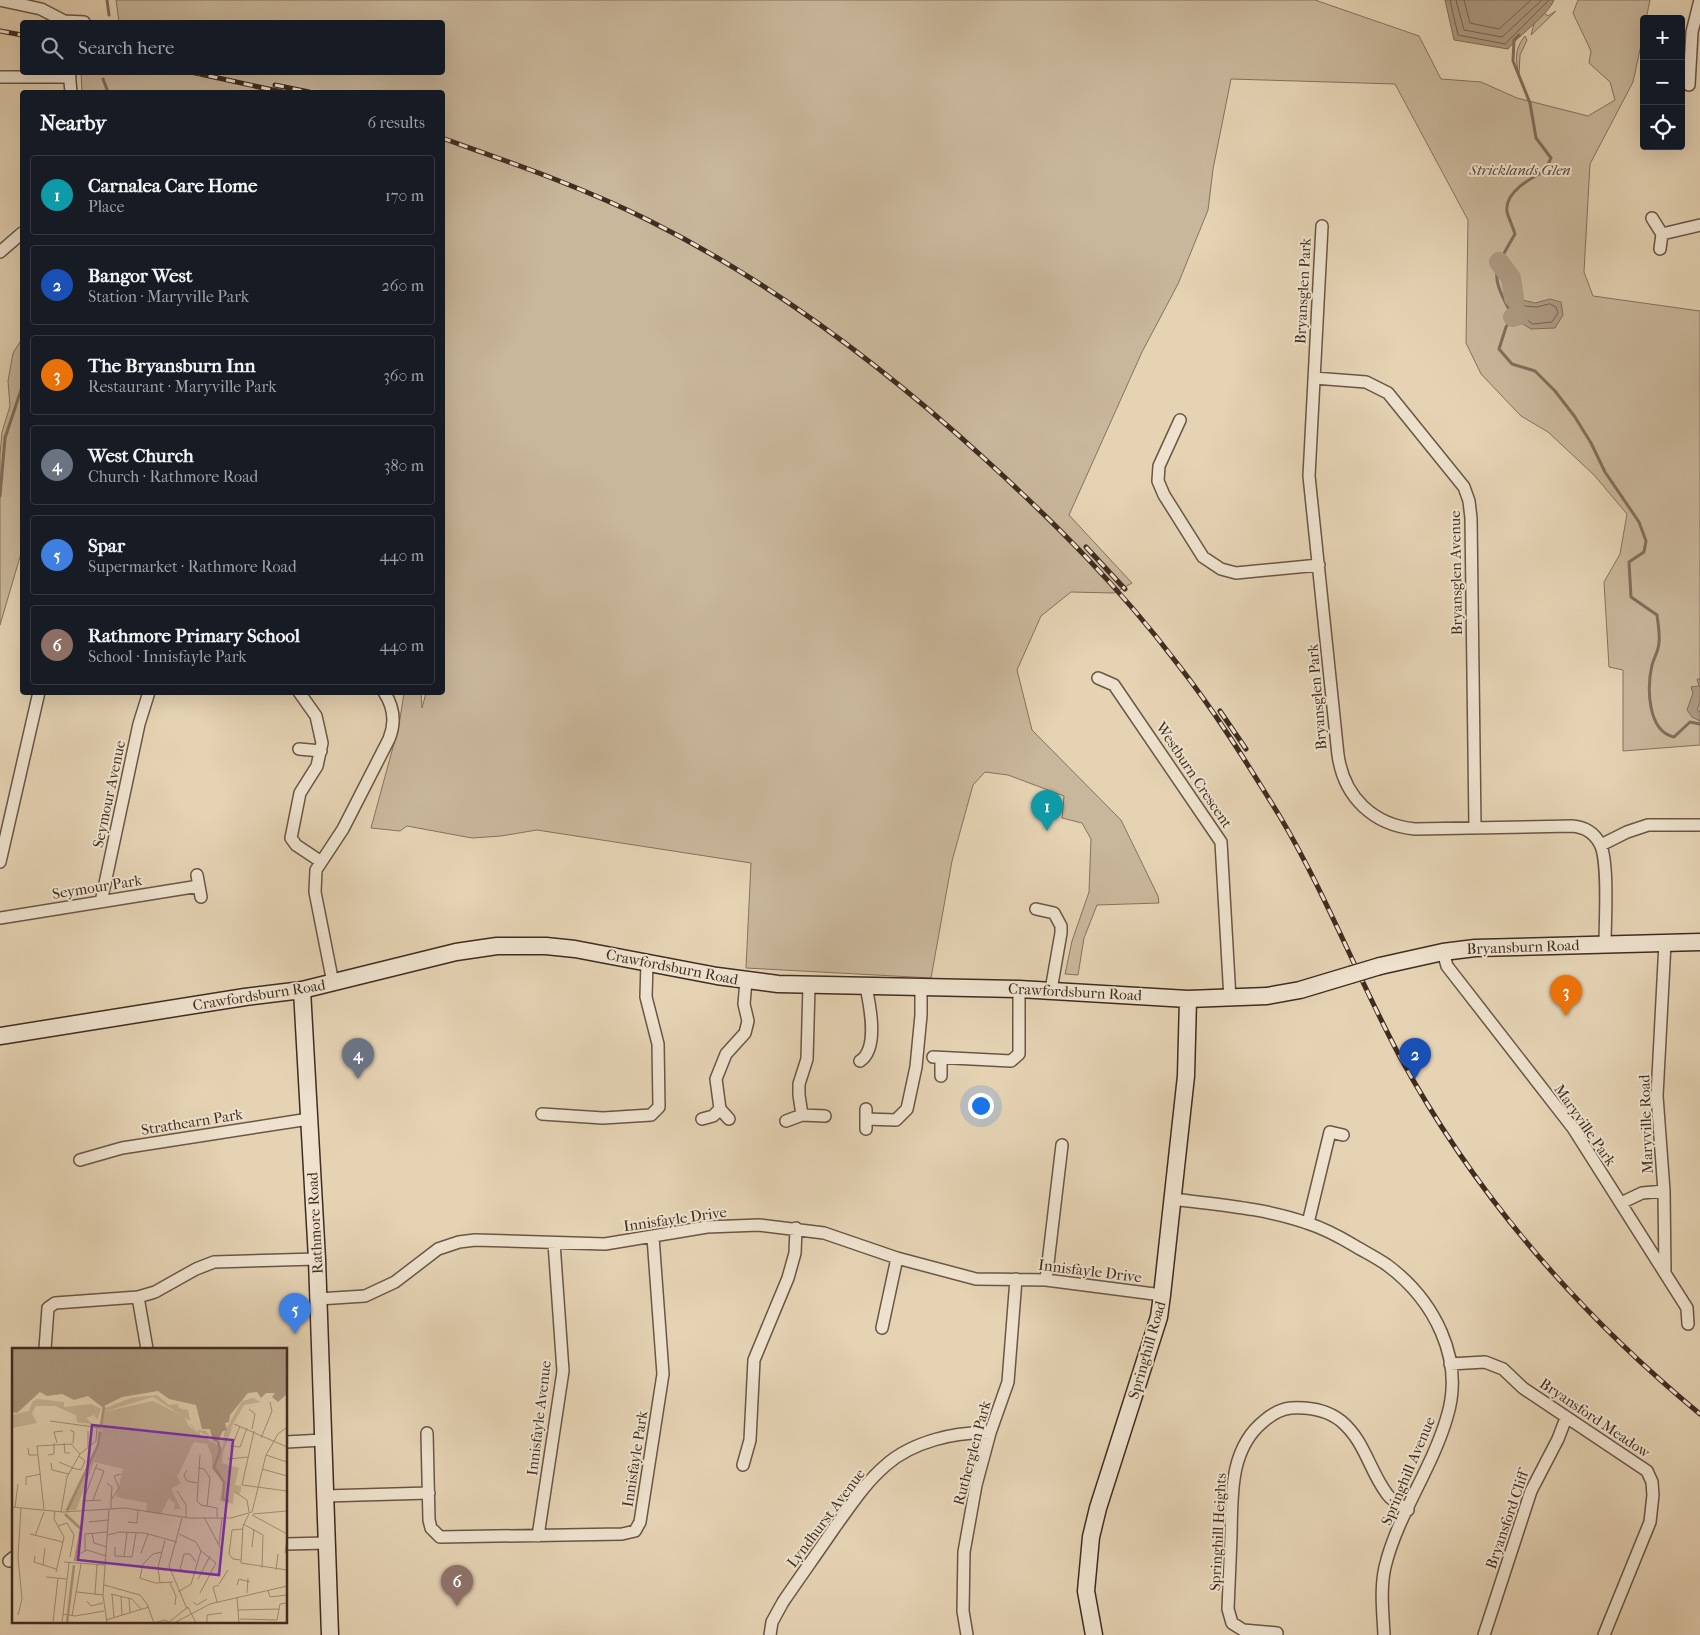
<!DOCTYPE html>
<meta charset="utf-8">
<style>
body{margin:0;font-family:"IM FELL French Canon",serif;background:#20242c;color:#f1f3f6}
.controls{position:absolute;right:15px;top:15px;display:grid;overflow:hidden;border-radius:5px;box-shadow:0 5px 20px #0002}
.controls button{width:45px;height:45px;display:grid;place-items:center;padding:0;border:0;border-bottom:1px solid #363941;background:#171b24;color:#f1f3f6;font:25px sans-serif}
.you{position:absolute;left:980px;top:1105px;width:18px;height:18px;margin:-12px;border:4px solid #fff;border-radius:50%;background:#1a73e8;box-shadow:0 0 0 8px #1a73e833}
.badge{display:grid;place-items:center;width:32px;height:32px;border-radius:50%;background:#b45309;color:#fff;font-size:16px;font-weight:700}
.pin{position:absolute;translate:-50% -41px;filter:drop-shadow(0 1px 2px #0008)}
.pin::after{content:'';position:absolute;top:26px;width:18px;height:15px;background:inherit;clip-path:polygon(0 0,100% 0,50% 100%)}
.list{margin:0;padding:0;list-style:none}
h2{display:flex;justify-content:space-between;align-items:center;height:65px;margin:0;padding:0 20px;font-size:21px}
h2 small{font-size:16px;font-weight:400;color:#9ea1a6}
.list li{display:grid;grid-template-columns:32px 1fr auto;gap:15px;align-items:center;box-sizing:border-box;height:80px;margin:0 10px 10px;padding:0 10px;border:1px solid #363941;border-radius:5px}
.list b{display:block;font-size:19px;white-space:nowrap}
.list p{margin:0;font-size:16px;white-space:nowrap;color:#9ea1a6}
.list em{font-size:16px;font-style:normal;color:#9ea1a6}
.icon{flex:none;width:28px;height:28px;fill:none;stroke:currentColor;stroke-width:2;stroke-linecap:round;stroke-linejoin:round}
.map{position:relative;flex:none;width:1700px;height:1635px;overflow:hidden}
.search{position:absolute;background:#171b24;box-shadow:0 5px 20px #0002;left:20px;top:20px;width:425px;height:55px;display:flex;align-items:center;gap:12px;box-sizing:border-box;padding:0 18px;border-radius:5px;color:#9ea1a6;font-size:19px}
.panel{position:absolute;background:#171b24;box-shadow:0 5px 20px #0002;left:20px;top:90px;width:425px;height:605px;border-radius:5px}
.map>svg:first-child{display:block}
</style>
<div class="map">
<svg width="1700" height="1635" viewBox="0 0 1700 1635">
<rect width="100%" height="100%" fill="#e5d3b4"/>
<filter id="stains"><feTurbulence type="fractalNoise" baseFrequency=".004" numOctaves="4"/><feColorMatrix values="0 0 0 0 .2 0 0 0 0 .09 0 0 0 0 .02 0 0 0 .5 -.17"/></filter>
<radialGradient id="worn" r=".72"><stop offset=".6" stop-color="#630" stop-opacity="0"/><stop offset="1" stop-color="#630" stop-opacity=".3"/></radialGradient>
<path fill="#c9b79b" stroke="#85725e" d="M 116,0 L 1315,0 L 1419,36 L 1441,79 L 1481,82 L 1517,98 L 1588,116 L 1615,100 L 1610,82 L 1589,63 L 1591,51 L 1573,13 L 1578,0 L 1650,0 L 1646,19 L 1644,19 L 1644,31 L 1633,82 L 1590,164 L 1584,272 L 1593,296 L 1700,311 L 1700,745 L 1623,751 L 1623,670 L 1609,667 L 1604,582 L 1620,554 L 1627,514 L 1594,475 L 1548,432 L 1521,416 L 1481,374 L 1466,343 L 1468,220 L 1395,84 L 1231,79 L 1213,169 L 1208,210 L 1178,284 L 1142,352 L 1069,515 L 1132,583 L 1114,593 L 1071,592 L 1041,616 L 1017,670 L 1032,730 L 1121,820 L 1158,896 L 1159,903 L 1097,905 L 1084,938 L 1078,975 L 1065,974 L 1072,941 L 1089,892 L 1091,839 L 1082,823 L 1062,818 L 1064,796 L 1008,775 L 985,772 L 973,785 L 952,861 L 931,978 L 746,968 L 751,863 L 537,830 L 501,836 L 472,838 L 407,826 L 400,831 L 371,828 L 399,725 L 404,693 L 421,693 L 422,708 L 426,693 L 442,692 L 442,92 L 82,92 L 81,73 L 442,72 L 442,22 L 119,22 Z
M 1556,11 L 1531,35 L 1534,24 L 1544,13 L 1548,16 Z
M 1525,36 L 1527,40 L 1520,55 L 1519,74 C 1515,59 1515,48 1525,36 Z
M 22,339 L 22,550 L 0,625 L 0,455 L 2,432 L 10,406 L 8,381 L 13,353 Z"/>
<path fill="#ad9a82" stroke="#826e5b" d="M 1445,0 L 1554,0 C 1548,15 1520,34 1508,49 L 1454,40 Z
M 1514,298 L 1535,303 L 1550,299 L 1561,302 L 1563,315 L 1555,328 L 1531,329 L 1523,324 Z
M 1697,679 L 1700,679 L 1700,702 L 1697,710 L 1700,712 L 1700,721 L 1692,717 L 1687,710 L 1693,693 L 1691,687 L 1699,686 Z"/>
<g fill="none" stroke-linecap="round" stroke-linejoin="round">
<path stroke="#776351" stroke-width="1" d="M 1450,0 L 1458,35 L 1505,44 L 1549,0
M 1456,0 L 1464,30 L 1502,37 L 1542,0
M 1464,0 L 1470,23 L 1499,29 L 1531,0
M 1550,304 L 1556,307 L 1558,313 L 1552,322 L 1533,324 L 1527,320 L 1524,306 L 1536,307 Z"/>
<path stroke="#826e5b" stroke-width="3" d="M 107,0 L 109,15
M 1519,35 L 1514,40 L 1513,61 L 1530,103 L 1536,138 L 1551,158 L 1545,171 C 1531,178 1504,192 1507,212 C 1509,219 1513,227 1515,234 C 1491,275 1491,275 1513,317 L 1506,327 L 1499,349 L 1512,364 L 1535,371 L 1555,391 L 1575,417 L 1591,443 L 1605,472 L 1639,522 L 1646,541 L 1644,552 L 1629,562 L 1631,597 L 1657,615 C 1658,623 1660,634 1659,642 C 1659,650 1654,658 1652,665 C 1647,687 1647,731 1674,737 L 1690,722 L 1700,724
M 103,79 L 108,92
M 0,496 L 5,438 L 22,387"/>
<path stroke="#ad9a82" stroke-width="20" d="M 1499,262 L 1511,278 L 1514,298
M 1513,317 L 1520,315"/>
<g stroke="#6a5645" stroke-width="14">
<path id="street" d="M 0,0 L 41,9 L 64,21 L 84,22
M 69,72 L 71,92
M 0,77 L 70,77
M 1689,85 L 1692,32 L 1700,0
M 1652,218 L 1662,234 L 1660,249
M 1322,226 L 1309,476 L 1338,755 C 1344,797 1373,825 1415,829 L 1572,826 C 1584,827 1594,832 1600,844 C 1609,861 1605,922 1605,944
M 1662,234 L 1700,225
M 0,252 L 22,233
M 1314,378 L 1366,382 L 1388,393 L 1464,487 L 1469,501 L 1471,518 L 1475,828
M 1180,420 L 1159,466 L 1158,481 L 1164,495 L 1203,557 L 1221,569 L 1236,573 L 1319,565
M 1098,678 L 1114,685 L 1221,842 L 1230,999
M 299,692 L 316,716 L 322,743 L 317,766 L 300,793 L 291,838 L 296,845 L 320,861
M 299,749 L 321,751
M 1601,845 L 1627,832 L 1648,825 L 1700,825
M 0,862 L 39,692
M 197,875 L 201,897
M 101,902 L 139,724 L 149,692
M 1036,909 L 1054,913 L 1061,926 L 1061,933 L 1051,990
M 0,918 L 199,886
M 1665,943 L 1657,1096 L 1664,1191 L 1665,1273
M 1443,952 L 1447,966 L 1573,1128 L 1687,1308 L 1688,1324
M 333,983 L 315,892 L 316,870 L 343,829 L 389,739 C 396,722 394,707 384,692
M 933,1057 L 1011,1061 L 1019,1054 L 1019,989
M 860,1061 C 879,1049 870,1006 866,987
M 941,1076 L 941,1058
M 720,1109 L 729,1119
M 866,1109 L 866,1129
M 542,1114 L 603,1118 L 651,1115 L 659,1107 L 658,1044 L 646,997 L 647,962
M 802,1115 L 799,1095 L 799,1084 L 807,1059 L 809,986
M 702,1119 L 713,1116 L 720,1109 L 716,1079 L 726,1054 L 745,1033 L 748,1021 L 744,1004 L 746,981
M 866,1119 L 896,1120 L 907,1109 L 916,1067 L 921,1015 L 921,987
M 786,1121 L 802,1115 L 825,1116
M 80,1160 L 122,1148 L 309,1119
M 1173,1199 C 1219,1205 1264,1208 1307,1223 C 1323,1228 1340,1237 1355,1246 C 1365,1252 1377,1258 1387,1265 C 1434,1300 1465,1359 1447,1417 C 1432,1469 1397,1516 1385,1567 C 1380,1589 1383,1613 1384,1635
M 1621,1203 L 1642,1193 L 1664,1191
M 1308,1223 L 1330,1132 L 1343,1135
M 1046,1280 L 1062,1145
M 138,1297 L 147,1349
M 318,1299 L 365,1296 L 395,1282 L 438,1249 L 459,1242 L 475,1240 L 605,1244 L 707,1227 L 759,1225 L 824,1233 L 897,1258 L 976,1279 L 1046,1280 L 1162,1295
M 882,1328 L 897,1258
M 45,1349 L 48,1308 L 55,1303 L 138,1297 L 155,1292 L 196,1269 L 214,1262 L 317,1259
M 1450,1364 L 1485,1362 L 1503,1369 L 1523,1388 L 1647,1471 L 1652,1482 L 1653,1495 L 1650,1522 L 1604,1635
M 427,1433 L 429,1520 L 431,1528 L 440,1537 L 622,1534 L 635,1531 L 640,1522 L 663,1374 L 653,1237
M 286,1442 L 323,1440
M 743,1465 L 750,1440 L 754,1360 L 788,1278 L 795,1253 L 796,1228
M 325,1496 L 429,1493
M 538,1536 L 563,1371 L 554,1243
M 286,1544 L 327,1543
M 9,1561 L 14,1557
M 1277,1633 L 1243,1630 L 1232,1623 L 1228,1609 C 1229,1585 1230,1561 1231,1537 C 1232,1496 1229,1449 1264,1421 C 1272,1414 1280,1409 1291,1408 C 1308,1407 1327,1410 1341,1421 C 1365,1441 1369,1470 1387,1494 C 1392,1501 1400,1505 1408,1510
M 770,1635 L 772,1622 L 783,1602 C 800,1577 818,1552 835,1527 C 851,1505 865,1483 886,1465 C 912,1442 956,1431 990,1433
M 967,1635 L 963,1611 L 964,1552 L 976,1485 L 990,1433 L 1008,1382 L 1016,1279
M 1484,1635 L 1531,1491 L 1558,1439 L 1566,1418"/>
</g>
<g stroke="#412c20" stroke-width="19">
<path id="secondary" d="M 1380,966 L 1443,952 L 1475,948 L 1700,942
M 302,990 L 317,1259 L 330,1635
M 0,1036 L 245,997 L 302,990 L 456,952 L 497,946 L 546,946 L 575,949 L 717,976 L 778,984 L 1019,989 L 1188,999 L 1267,996 L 1300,990 L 1350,975
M 1094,1635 L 1086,1591 L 1091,1537 L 1098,1508 L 1159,1317 L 1162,1295 L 1186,1076 L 1188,999"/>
</g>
<use href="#street" stroke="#eee2ce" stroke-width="11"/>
<use href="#secondary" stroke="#eee2ce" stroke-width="16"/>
<g stroke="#412c20" stroke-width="5">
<path id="rail" d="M 0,31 L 22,35
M 191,72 L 282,92
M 275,85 L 309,92
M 442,138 C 512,163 582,187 648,220 C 772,282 884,367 986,460 C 1055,523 1120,588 1176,662 C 1214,710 1247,763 1279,815 C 1325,892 1357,976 1399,1055 C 1474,1193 1579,1314 1700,1414
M 1086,547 L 1125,589
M 1220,711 L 1246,749"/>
</g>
<use href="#rail" stroke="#eee2ce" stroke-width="3" stroke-dasharray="9" stroke-linecap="butt"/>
<g stroke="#412c20" stroke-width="19" stroke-linecap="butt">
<path id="secondary-bridge" d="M 1350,975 L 1380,966"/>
</g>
<use href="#secondary-bridge" stroke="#eee2ce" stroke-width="16"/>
</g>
<g text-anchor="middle" stroke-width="4" stroke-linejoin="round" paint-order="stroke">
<g font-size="15" font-style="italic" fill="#5c4839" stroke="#eee2ce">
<text x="1520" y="175">Stricklands Glen</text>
</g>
<g font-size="15" fill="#412c20" stroke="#eee2ce">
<text transform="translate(1303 291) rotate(-87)" y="5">Bryansglen Park</text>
<text transform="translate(1456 573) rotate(-91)" y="5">Bryansglen Avenue</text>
<text transform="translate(1317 697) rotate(-95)" y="5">Bryansglen Park</text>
<text transform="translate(1194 775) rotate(56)" y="5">Westburn Crescent</text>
<text transform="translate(109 794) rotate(-78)" y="5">Seymour Avenue</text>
<text transform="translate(97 887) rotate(-9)" y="5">Seymour Park</text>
<text transform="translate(1523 947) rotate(-2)" y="5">Bryansburn Road</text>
<text transform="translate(672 967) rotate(11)" y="5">Crawfordsburn Road</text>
<text transform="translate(1075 992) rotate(3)" y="5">Crawfordsburn Road</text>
<text transform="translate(259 995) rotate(-9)" y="5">Crawfordsburn Road</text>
<text transform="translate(192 1122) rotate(-9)" y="5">Strathearn Park</text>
<text transform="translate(1646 1124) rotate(-92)" y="5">Maryville Road</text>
<text transform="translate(1585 1125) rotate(55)" y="5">Maryville Park</text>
<text transform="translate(675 1219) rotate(-8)" y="5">Innisfayle Drive</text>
<text transform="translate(315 1223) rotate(-93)" y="5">Rathmore Road</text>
<text transform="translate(1090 1271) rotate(7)" y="5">Innisfayle Drive</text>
<text transform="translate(1147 1350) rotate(-74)" y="5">Springhill Road</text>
<text transform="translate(539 1418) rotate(-83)" y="5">Innisfayle Avenue</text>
<text transform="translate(1595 1418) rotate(34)" y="5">Bryansford Meadow</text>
<text transform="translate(972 1453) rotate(-75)" y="5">Rutherglen Park</text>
<text transform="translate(635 1459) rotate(-81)" y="5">Innisfayle Park</text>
<text transform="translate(1408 1471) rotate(-67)" y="5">Springhill Avenue</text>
<text transform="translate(826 1518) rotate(-53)" y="5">Lyndhurst Avenue</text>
<text transform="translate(1507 1520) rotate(-71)" y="5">Bryansford Cliff</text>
<text transform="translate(1218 1532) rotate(-87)" y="5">Springhill Heights</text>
</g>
</g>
<g transform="translate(12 1348)">
<rect width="275" height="275" fill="#e5d3b4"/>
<path d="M 145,47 L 157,57 L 166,56 L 167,60 L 176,62 L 178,73 L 172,69 L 177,78 L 186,85 L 187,84 L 182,81 L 179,77 L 178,75 L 184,82 L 194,83 L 198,89 L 188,84 L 188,87 L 211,100 L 212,85 L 230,53 L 241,50 L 249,54 L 232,57 L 218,81 L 221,78 L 211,104 L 210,115 L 227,120 L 223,137 L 229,138 L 229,143 L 227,146 L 222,145 L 221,156 L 208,153 L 211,134 L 200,121 L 200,108 L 195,96 L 182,94 L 165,129 L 169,135 L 159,141 L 169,161 L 163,161 L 161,167 L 163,156 L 157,150 L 149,166 L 134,164 L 135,155 L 104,149 L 111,121 L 82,114 L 64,162 L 53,162 L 86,96 L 86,82 L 92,84 L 86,80 L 90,80 L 91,61 L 119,50 ZM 141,49 L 169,67 L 141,53 L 91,64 ZM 25,51 L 52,54 L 52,59 L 79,56 L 89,61 L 85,71 L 82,67 L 74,70 L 80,76 L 65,74 L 64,67 L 43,58 L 24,58 L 20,65 L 25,75 L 0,80 L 0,67 L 17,63 L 20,54 Z" fill="#c9b79b" fill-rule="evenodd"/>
<path d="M 0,0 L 275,0 L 275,46 L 266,54 L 260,49 L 263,45 L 254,45 L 249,50 L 245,44 L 236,45 L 218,67 L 217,74 L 213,75 L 215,82 L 211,83 L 205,94 L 201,93 L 198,81 L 190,81 L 184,57 L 157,51 L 146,43 L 110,49 L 90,59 L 76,48 L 62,52 L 50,46 L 35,48 L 28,44 L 5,65 L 0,64 Z" fill="#ad9a82"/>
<path fill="none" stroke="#ad9a82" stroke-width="2.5" d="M 89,78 L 92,58M 206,93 L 208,103 L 202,119 L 212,134 L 211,151 L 217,153M 55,163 L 86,97 L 88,84M 53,166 L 69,181 L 63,213M 55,275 L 62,217"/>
<path fill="none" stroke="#a39079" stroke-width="1" d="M 237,61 L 243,66 L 240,81M 38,73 L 89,80M 222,76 L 275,99M 58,82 L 62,84 L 61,96M 76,83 L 76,99M 242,83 L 230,137 L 275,143M 249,90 L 260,63 L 258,54M 45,95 L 42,84 L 51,83M 52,95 L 53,105 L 58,105M 218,98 L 228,99 L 235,80M 220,98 L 228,78M 16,100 L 17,107 L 26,107M 36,107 L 42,106 L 42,95M 188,107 L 185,153 L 189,157 L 205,160 L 205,169M 254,107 L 275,114M 216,111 L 236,109M 47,114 L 61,120M 39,115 L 40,122 L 57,126M 60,120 L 69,122 L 73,113 L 67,108M 186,120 L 192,121 L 198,130 L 195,158M 250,121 L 275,128M 175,122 L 172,127 L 175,133 L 185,135M 95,135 L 100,139 L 99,151M 14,137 L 14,129 L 29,126M 165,143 L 174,157 L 174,169M 223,144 L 235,152 L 237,164M 81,152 L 92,123 L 84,120M 71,153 L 89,152M 0,159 L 51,164 L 113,160 L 177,170 L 219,170 L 240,164M 3,159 L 6,136M 32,161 L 25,98 L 59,96 L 68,106M 99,161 L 99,152 L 107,140 L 102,128 L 109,126M 43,163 L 42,171 L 52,189 L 44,224M 72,163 L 71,153 L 85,116M 49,164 L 55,129 L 68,106 L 84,93 L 85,79M 240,164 L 254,107 L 266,86 L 275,79M 237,166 L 231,178 L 229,215 L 275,222M 241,166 L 275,163M 240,167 L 275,186M 192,169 L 209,201M 170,170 L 157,218 L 175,261M 77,174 L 96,172M 116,174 L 125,175 L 126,162M 231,176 L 251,187 L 250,220M 46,178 L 55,175 L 62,187 L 58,209M 80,185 L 82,195 L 95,199M 18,186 L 51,194M 95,187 L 108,184 L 133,185 L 165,194M 23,188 L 32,164M 207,196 L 210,170M 103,199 L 103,208 L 120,209 L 124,185M 240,199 L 242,181M 73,203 L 73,186 L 96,184M 150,204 L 141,206 L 131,216 L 128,230 L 143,235 L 161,234M 129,205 L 136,186M 273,205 L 275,190M 67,206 L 75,202 L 94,208M 23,208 L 22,214 L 44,221M 112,209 L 115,185M 229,212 L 221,211 L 217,206 L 220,182 L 231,181M 52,214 L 93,217M 31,217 L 33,200M 264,222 L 266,206M 172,223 L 168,221 L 172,206 L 178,206 L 184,214M 34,229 L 55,231M 186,231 L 198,208M 148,235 L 146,219 L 153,192M 158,235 L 164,248 L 163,257M 207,236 L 216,222M 92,237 L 128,247 L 135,256 L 142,275M 225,237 L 227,231 L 238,234M 256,242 L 258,249 L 275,247M 65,244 L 91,247M 166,244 L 179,236 L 189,203 L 184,194 L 167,186M 188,245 L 204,215 L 189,203M 235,245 L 236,230M 83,246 L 85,217M 99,246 L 120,251 L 129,261M 100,246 L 102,270M 109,248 L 110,267M 225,249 L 227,275M 117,250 L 118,265M 75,253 L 79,258 L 91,255M 181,254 L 185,257 L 195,251M 205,254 L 201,239 L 207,237M 226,262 L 267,261M 51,266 L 63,268 L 92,263M 6,267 L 10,251 L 6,209 L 9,160M 60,268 L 69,216M 228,271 L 265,272 L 268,256 L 275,255M 94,272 L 137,259M 41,274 L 46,230M 50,275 L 57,215M 95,275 L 91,247 L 97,161M 142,275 L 153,272 L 157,274M 156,275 L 176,259 L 184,275M 162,275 L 198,256 L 275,238M 195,275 L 195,267 L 210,265"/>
<path fill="#7b2cbf" fill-opacity="0.15" stroke="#7b2cbf" stroke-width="2.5" d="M 80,77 L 221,92 L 207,227 L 66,212 Z"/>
<rect width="275" height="275" fill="none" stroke="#412c20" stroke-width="2.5"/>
</g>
<rect width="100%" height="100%" filter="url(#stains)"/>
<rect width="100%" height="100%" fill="url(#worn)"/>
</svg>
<div class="controls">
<button>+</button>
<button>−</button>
<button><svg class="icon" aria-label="locate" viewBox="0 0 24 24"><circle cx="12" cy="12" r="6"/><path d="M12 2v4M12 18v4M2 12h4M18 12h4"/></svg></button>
</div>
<div class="you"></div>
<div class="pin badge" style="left:1047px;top:831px;background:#0f9aa8">1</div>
<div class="pin badge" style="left:1415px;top:1079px;background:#1a4fb4">2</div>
<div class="pin badge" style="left:1566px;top:1016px;background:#e8710a">3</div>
<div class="pin badge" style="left:358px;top:1079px;background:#6b7280">4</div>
<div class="pin badge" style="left:295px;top:1334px;background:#3f7fe0">5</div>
<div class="pin badge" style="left:457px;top:1606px;background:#8d6e63">6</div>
<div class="search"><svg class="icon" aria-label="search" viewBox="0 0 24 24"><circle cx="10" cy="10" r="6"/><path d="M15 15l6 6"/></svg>Search here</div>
<section class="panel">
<h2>Nearby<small>6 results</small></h2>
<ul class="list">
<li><span class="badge" style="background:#0f9aa8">1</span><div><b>Carnalea Care Home</b><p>Place</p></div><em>170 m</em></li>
<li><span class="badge" style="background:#1a4fb4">2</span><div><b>Bangor West</b><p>Station · Maryville Park</p></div><em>260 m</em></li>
<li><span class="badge" style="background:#e8710a">3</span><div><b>The Bryansburn Inn</b><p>Restaurant · Maryville Park</p></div><em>360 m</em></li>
<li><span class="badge" style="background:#6b7280">4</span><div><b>West Church</b><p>Church · Rathmore Road</p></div><em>380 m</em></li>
<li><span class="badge" style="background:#3f7fe0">5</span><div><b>Spar</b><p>Supermarket · Rathmore Road</p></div><em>440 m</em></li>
<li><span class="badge" style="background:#8d6e63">6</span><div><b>Rathmore Primary School</b><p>School · Innisfayle Park</p></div><em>440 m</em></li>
</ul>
</section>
</div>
